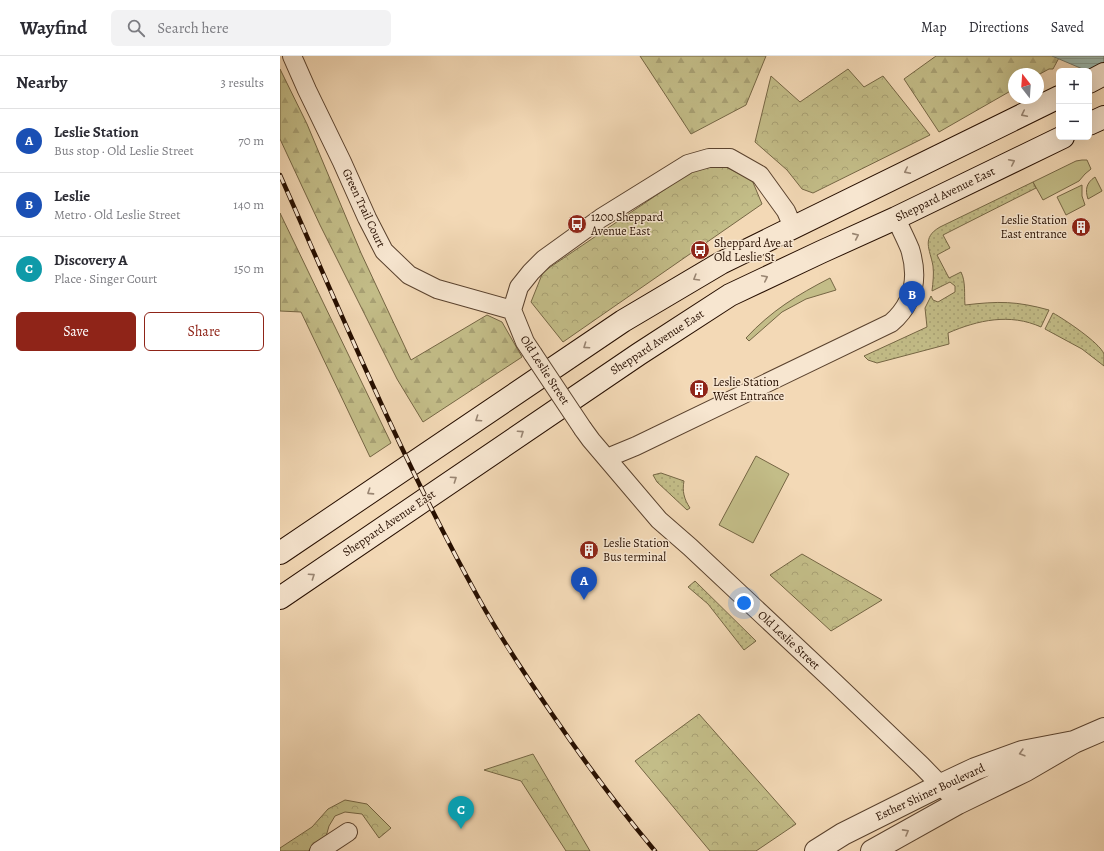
<!DOCTYPE html>
<meta charset="utf-8">
<style>
body{margin:0;font-family:Alegreya,serif;background:#f2f2f3;color:#2b2b33}
.controls{position:absolute;right:12px;top:12px;display:grid;overflow:hidden;border-radius:6px;box-shadow:0 4px 16px #0002}
.controls button{width:36px;height:36px;display:grid;place-items:center;padding:0;border:0;border-bottom:1px solid #e1e1e2;background:#fff;color:#2b2b33;font:20px sans-serif}
.compass{position:absolute;left:728px;top:12px;width:36px;height:36px;border-radius:50%;background:#fff;box-shadow:0 4px 16px #0002;rotate:343deg}
.you{position:absolute;left:464px;top:547px;width:14px;height:14px;margin:-10px;border:3px solid #fff;border-radius:50%;background:#1a73e8;box-shadow:0 0 0 6px #1a73e833}
.badge{display:grid;place-items:center;width:26px;height:26px;border-radius:50%;background:#8f2418;color:#fff;font-size:13px;font-weight:700}
.pin{position:absolute;translate:-50% -33px;filter:drop-shadow(0 1px 2px #0008)}
.pin::after{content:'';position:absolute;top:21px;width:14px;height:12px;background:inherit;clip-path:polygon(0 0,100% 0,50% 100%)}
.list{margin:0;padding:0;list-style:none}
h2{display:flex;justify-content:space-between;align-items:center;height:52px;margin:0;padding:0 16px;font-size:17px}
h2 small{font-size:13px;font-weight:400;color:#7c7c81}
.list li{display:grid;grid-template-columns:26px 1fr auto;gap:12px;align-items:center;box-sizing:border-box;height:64px;padding:0 16px;border-top:1px solid #e1e1e2}
.list b{display:block;font-size:15px;white-space:nowrap}
.list p{margin:0;font-size:13px;white-space:nowrap;color:#7c7c81}
.list em{font-size:13px;font-style:normal;color:#7c7c81}
.actions{display:flex;gap:8px;padding:12px 16px}
.actions a{flex:1;padding:9px 0;border:1px solid #8f2418;border-radius:6px;text-align:center;font-size:14px;color:#8f2418}
.actions .main{background:#8f2418;color:#fff}
.icon{flex:none;width:22px;height:22px;fill:none;stroke:currentColor;stroke-width:2;stroke-linecap:round;stroke-linejoin:round}
.map{position:relative;flex:none;width:824px;height:795px;overflow:hidden}
header{display:flex;align-items:center;gap:24px;box-sizing:border-box;height:56px;padding:0 20px;background:#fff;border-bottom:1px solid #e1e1e2}
header strong{font-size:19px}
nav{display:flex;gap:22px;margin-inline-start:auto;font-size:14px}
.search{width:280px;height:36px;background:#f2f2f3;display:flex;align-items:center;gap:10px;box-sizing:border-box;padding:0 14px;border-radius:6px;color:#7c7c81;font-size:15px}
main{display:flex}
aside{flex:1;background:#fff}
.map>svg:first-child{display:block}
</style>
<header>
<strong>Wayfind</strong>
<div class="search"><svg class="icon" aria-label="search" viewBox="0 0 24 24"><circle cx="10" cy="10" r="6"/><path d="M15 15l6 6"/></svg>Search here</div>
<nav><a>Map</a><a>Directions</a><a>Saved</a></nav>
</header>
<main>
<aside>
<h2>Nearby<small>3 results</small></h2>
<ul class="list">
<li><span class="badge" style="background:#1a4fb4">A</span><div><b>Leslie Station</b><p>Bus stop · Old Leslie Street</p></div><em>70 m</em></li>
<li><span class="badge" style="background:#1a4fb4">B</span><div><b>Leslie</b><p>Metro · Old Leslie Street</p></div><em>140 m</em></li>
<li><span class="badge" style="background:#0f9aa8">C</span><div><b>Discovery A</b><p>Place · Singer Court</p></div><em>150 m</em></li>
</ul>
<div class="actions"><a class="main">Save</a><a>Share</a></div>
</aside>
<div class="map">
<svg width="824" height="795" viewBox="0 0 824 795">
<defs>
<pattern id="grass-dots" width="8" height="8" patternUnits="userSpaceOnUse"><rect width="8" height="8" fill="#c3bd88"/><path d="M2 2h.1M6 6h.1" fill="none" stroke="#a8a174" stroke-width="1.8" stroke-linecap="round"/></pattern>
<pattern id="forest-firs" width="22" height="20" patternUnits="userSpaceOnUse"><rect width="22" height="20" fill="#c3bd88"/><path d="M5 1l3.5 6h-7zM16 11l3.5 6h-7z" fill="#a8a174"/></pattern>
<pattern id="park-crowns" width="20" height="18" patternUnits="userSpaceOnUse"><rect width="20" height="18" fill="#c3bd88"/><path d="M2 6a3 3 0 1 1 6 0M12 15a3 3 0 1 1 6 0" fill="none" stroke="#a8a174"/></pattern>
<pattern id="water-rules" width="6" height="5" patternUnits="userSpaceOnUse"><rect width="6" height="5" fill="#9bbab0"/><path d="M0 2.5h6" fill="none" stroke="#869f96"/></pattern>
</defs>
<rect width="100%" height="100%" fill="#f3d9b6"/>
<filter id="stains"><feTurbulence type="fractalNoise" baseFrequency=".005" numOctaves="4"/><feColorMatrix values="0 0 0 0 .2 0 0 0 0 .09 0 0 0 0 .02 0 0 0 .5 -.17"/></filter>
<radialGradient id="worn" r=".72"><stop offset=".6" stop-color="#630" stop-opacity="0"/><stop offset="1" stop-color="#630" stop-opacity=".3"/></radialGradient>
<path fill="url(#grass-dots)" stroke="#756644" d="M 753,126 L 756,132 L 663,179 L 670,192 L 657,199 L 669,222 L 681,216 C 686,226 684,238 685,249 C 719,245 736,245 769,254 L 761,271 C 730,257 698,264 668,277 L 669,288 L 597,307 L 588,304 L 584,300 L 647,271 L 645,252 L 651,240 L 653,244 L 658,246 L 675,236 L 675,230 L 670,226 L 652,235 C 653,226 654,218 653,210 C 650,193 641,182 660,171 Z
M 773,257 C 784,263 820,287 824,298 C 824,301 824,307 824,310 L 802,293 L 765,273 Z
M 381,417 L 404,425 C 402,435 404,443 410,452 L 407,454 L 377,426 L 373,419 Z
M 415,525 L 476,585 L 464,594 L 428,548 L 408,531 Z"/>
<path fill="url(#forest-firs)" stroke="#756644" d="M 360,0 L 486,0 L 466,49 L 411,78 Z
M 656,0 L 780,0 L 773,13 L 769,13 L 758,19 L 758,18 L 734,18 L 734,33 L 659,76 L 624,23 Z
M 0,13 L 27,68 L 81,197 L 131,304 L 207,259 L 222,266 L 242,301 L 143,366 L 117,323 L 40,169 L 0,83 Z
M 0,157 L 111,387 L 90,401 L 21,256 L 0,255 Z"/>
<path fill="url(#park-crowns)" stroke="#756644" d="M 568,13 L 584,31 L 603,20 L 650,79 L 533,137 L 522,133 L 507,114 L 475,86 L 491,20 L 520,46 Z
M 442,109 L 472,124 L 482,148 L 283,286 L 251,246 L 263,216 L 412,115 Z
M 522,498 L 602,544 L 551,575 L 490,519 Z
M 419,658 L 516,768 L 476,795 L 430,795 L 355,705 Z
M 253,698 L 310,795 L 286,795 L 241,725 L 204,714 Z
M 65,744 L 87,748 L 111,772 L 99,782 L 82,758 L 65,756 L 55,760 L 49,770 L 45,784 L 28,795 L 0,795 L 0,792 L 32,771 L 48,753 Z"/>
<path fill="#c3bd88" stroke="#756644" d="M 802,104 L 807,104 L 811,113 L 805,118 L 799,125 L 763,144 L 753,126 L 796,105 Z
M 815,121 L 822,135 L 808,143 C 805,134 806,127 815,121 Z
M 802,129 L 802,140 L 805,149 L 786,159 L 777,141 Z
M 550,222 L 556,234 L 526,243 L 502,256 L 469,285 L 466,282 C 491,255 517,239 550,222 Z
M 476,400 L 509,418 L 473,487 L 439,469 Z"/>
<path fill="url(#water-rules)" stroke="#6d766a" d="M 772,0 L 824,0 L 824,22 Z"/>
<g fill="none" stroke-linecap="round" stroke-linejoin="round">
<g stroke="#5a422e" stroke-width="20">
<path id="minor" d="M 12,0 L 27,34 L 62,106 L 87,162 L 104,195 L 129,219 L 157,233 L 232,254
M 253,298 L 245,286 L 232,254 L 239,231 L 251,216 L 264,203 L 321,162 L 408,108 L 429,102 L 450,102 L 480,119 L 506,155 L 513,171
M 303,373 L 311,384 L 379,464 L 410,491 L 554,626 L 641,709 L 678,747
M 327,402 L 356,390 L 611,267 C 634,247 639,222 630,193 C 626,183 620,172 616,162
M 39,795 L 68,776"/>
</g>
<g stroke="#5a422e" stroke-width="24">
<path id="tertiary" d="M 536,795 L 563,778 L 661,729 L 695,713 L 742,696 L 794,686
M 592,795 L 678,747 L 746,714 L 794,686 L 824,673"/>
</g>
<g stroke="#270f00" stroke-width="24">
<path id="secondary" d="M 809,26 L 824,18
M 809,68 L 824,61
M 0,497 L 343,265 L 441,207 L 779,41
M 0,542 L 359,298 L 450,239 L 541,196 L 616,162 L 783,81"/>
</g>
<use href="#minor" stroke="#f7e6d0" stroke-width="18"/>
<use href="#tertiary" stroke="#f7e6d0" stroke-width="22"/>
<use href="#secondary" stroke="#f7e6d0" stroke-width="22"/>
<g stroke="#270f00" stroke-width="4.5">
<path id="rail" d="M 0,119 C 63,262 123,406 199,543 C 221,583 246,620 272,658 C 304,705 338,751 375,795"/>
</g>
<use href="#rail" stroke="#f7e6d0" stroke-width="3" stroke-dasharray="9" stroke-linecap="butt"/>
<g stroke="#5a422e" stroke-width="20" stroke-linecap="butt">
<path id="minor-bridge" d="M 253,298 L 303,373"/>
</g>
<use href="#minor-bridge" stroke="#f7e6d0" stroke-width="18"/>
</g>
<defs><path id="oneway-chevron" d="M-2-3.5L2.5 0L-2 3.5" fill="none" stroke-width="1.6" stroke-linecap="round" stroke-linejoin="round"/></defs>
<g stroke="#998572">
<use href="#oneway-chevron" transform="translate(744 58) rotate(154)"/>
<use href="#oneway-chevron" transform="translate(732 106) rotate(-26)"/>
<use href="#oneway-chevron" transform="translate(627 115) rotate(154)"/>
<use href="#oneway-chevron" transform="translate(576 180) rotate(-24)"/>
<use href="#oneway-chevron" transform="translate(416 222) rotate(149)"/>
<use href="#oneway-chevron" transform="translate(485 222) rotate(-26)"/>
<use href="#oneway-chevron" transform="translate(306 290) rotate(146)"/>
<use href="#oneway-chevron" transform="translate(198 363) rotate(146)"/>
<use href="#oneway-chevron" transform="translate(241 377) rotate(-34)"/>
<use href="#oneway-chevron" transform="translate(174 423) rotate(-34)"/>
<use href="#oneway-chevron" transform="translate(90 436) rotate(147)"/>
<use href="#oneway-chevron" transform="translate(32 520) rotate(-34)"/>
<use href="#oneway-chevron" transform="translate(742 697) rotate(164)"/>
<use href="#oneway-chevron" transform="translate(626 776) rotate(-29)"/>
</g>
<defs>
<g id="bus-disc" transform="scale(1)"><circle r="9.5" fill="#8f2418" stroke="#f7e6d0"/><path d="M-5-6H5V4H4V6H2V4H-2V6H-4V4H-5ZM-3.5-4V0h7V-4ZM-3.5 1.2v1.5H-2V1.2ZM2 1.2v1.5H3.5V1.2Z" fill="#fff"/></g>
<g id="building-disc" transform="scale(1)"><circle r="9.5" fill="#8f2418" stroke="#f7e6d0"/><path d="M-4-6H4V6H1V3H-1V6H-4ZM-2.5-4.3h1.7v1.8h-1.7ZM.8-4.3h1.7v1.8H.8ZM-2.5-1h1.7V.8h-1.7ZM.8-1h1.7V.8H.8Z" fill="#fff"/></g>
</defs>
<g fill-rule="evenodd">
<use href="#bus-disc" x="297" y="168"/>
<use href="#building-disc" x="801" y="171"/>
<use href="#bus-disc" x="420" y="194"/>
<use href="#building-disc" x="419" y="333"/>
<use href="#building-disc" x="309" y="494"/>
</g>
<g text-anchor="middle" stroke-width="3" stroke-linejoin="round" paint-order="stroke">
<g font-size="12" fill="#270f00" stroke="#f7e6d0">
<text transform="translate(665 138) rotate(-26)" y="4">Sheppard Avenue East</text>
<text transform="translate(84 152) rotate(65)" y="4">Green Trail Court</text>
<text transform="translate(377 286) rotate(-33)" y="4">Sheppard Avenue East</text>
<text transform="translate(265 314) rotate(57)" y="4">Old Leslie Street</text>
<text transform="translate(109 467) rotate(-34)" y="4">Sheppard Avenue East</text>
<text transform="translate(509 584) rotate(43)" y="4">Old Leslie Street</text>
<text transform="translate(650 736) rotate(-25)" y="4">Esther Shiner Boulevard</text>
</g>
<g font-size="12" fill="#270f00" stroke="#f7e6d0" text-anchor="start">
<text x="311" y="165">1200 Sheppard<tspan x="311" dy="14">Avenue East</tspan></text>
<text x="787" y="168" text-anchor="end">Leslie Station<tspan x="787" dy="14">East entrance</tspan></text>
<text x="434" y="191">Sheppard Ave at<tspan x="434" dy="14">Old Leslie St</tspan></text>
<text x="433" y="330">Leslie Station<tspan x="433" dy="14">West Entrance</tspan></text>
<text x="323" y="491">Leslie Station<tspan x="323" dy="14">Bus terminal</tspan></text>
</g>
</g>
<rect width="100%" height="100%" filter="url(#stains)"/>
<rect width="100%" height="100%" fill="url(#worn)"/>
</svg>
<div class="controls">
<button>+</button>
<button>−</button>
</div>
<svg class="compass" viewBox="-18 -18 36 36"><path d="M0-13l5 13h-10z" fill="#e53935"/><path d="M0 13l5-13h-10z" fill="#7c7c81"/></svg>
<div class="you"></div>
<div class="pin badge" style="left:304px;top:544px;background:#1a4fb4">A</div>
<div class="pin badge" style="left:632px;top:258px;background:#1a4fb4">B</div>
<div class="pin badge" style="left:181px;top:773px;background:#0f9aa8">C</div>
</div>
</main>
